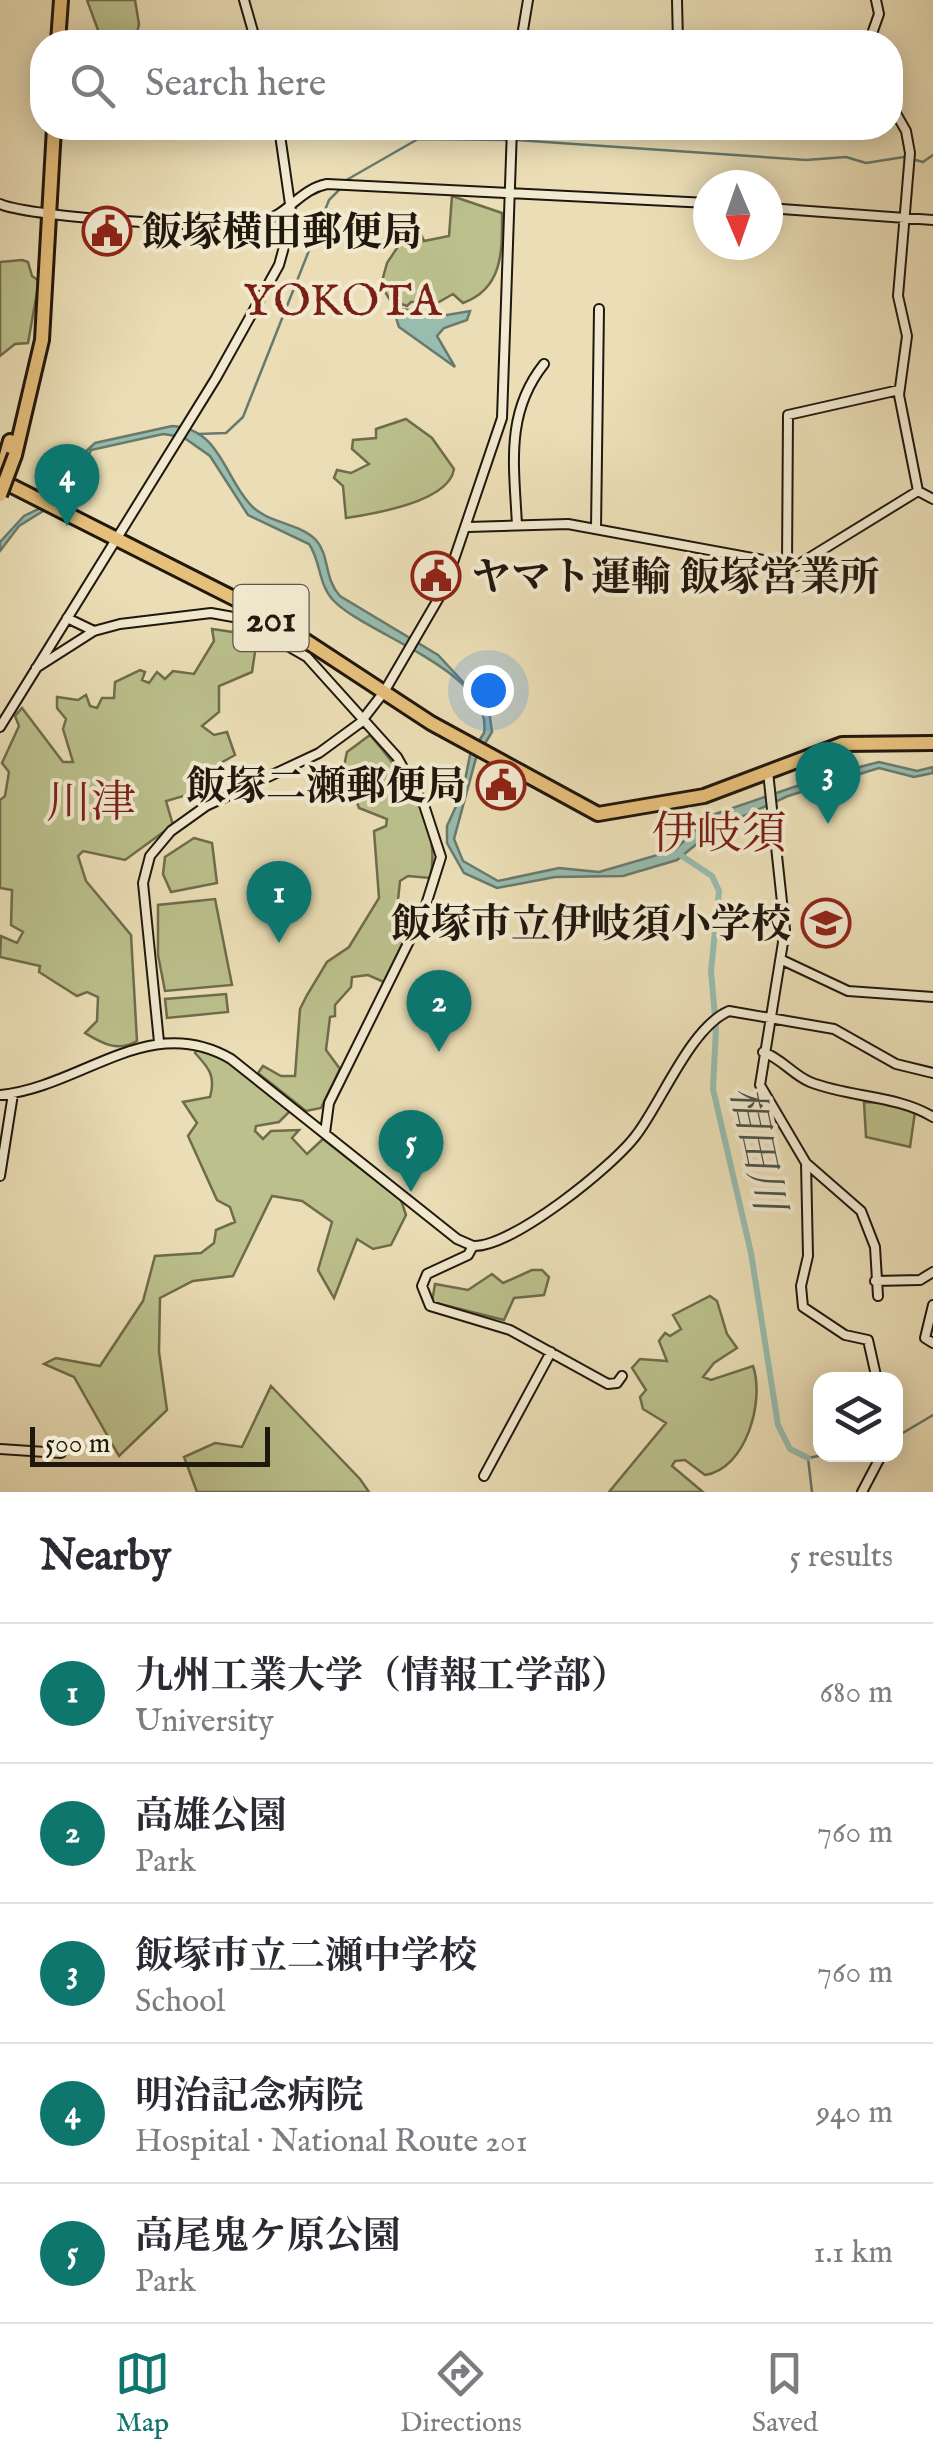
<!DOCTYPE html>
<meta charset="utf-8">
<style>
body{margin:0;font-family:"IM FELL English","Noto Serif JP",serif;background:#f2f2f3;color:#2b2b33}
.controls{position:absolute;right:30px;bottom:30px;display:grid;overflow:hidden;border-radius:20px;box-shadow:0 5px 25px #0003}
.controls button{width:90px;height:90px;display:grid;place-items:center;padding:0;border:0;border-bottom:2px solid #e1e1e2;background:#fff;color:#2b2b33;font:50px sans-serif}
.compass{position:absolute;left:693px;top:170px;width:90px;height:90px;border-radius:50%;background:#fff;box-shadow:0 5px 25px #0003;rotate:178deg}
.scale{position:absolute;left:30px;bottom:25px;width:240px;box-sizing:border-box;padding-left:10px;border:5px solid #20170d;border-top:0;font-size:28px;line-height:35px;white-space:nowrap;color:#20170d;-webkit-text-stroke:8px #f2ead0;paint-order:stroke}
.you{position:absolute;left:488px;top:690px;width:35px;height:35px;margin:-25px;border:8px solid #fff;border-radius:50%;background:#1a73e8;box-shadow:0 0 0 15px #1a73e833}
.badge{display:grid;place-items:center;width:65px;height:65px;border-radius:50%;background:#0f766e;color:#fff;font-size:32px;font-weight:700}
.pin{position:absolute;translate:-50% -82px;filter:drop-shadow(0 2px 5px #0008)}
.pin::after{content:'';position:absolute;top:52px;width:35px;height:30px;background:inherit;clip-path:polygon(0 0,100% 0,50% 100%)}
.list{margin:0;padding:0;list-style:none}
h2{display:flex;justify-content:space-between;align-items:center;height:130px;margin:0;padding:0 40px;font-size:42px}
h2 small{font-size:32px;font-weight:400;color:#7c7c81}
.list li{display:grid;grid-template-columns:65px 1fr auto;gap:30px;align-items:center;box-sizing:border-box;height:140px;padding:0 40px;border-top:2px solid #e1e1e2}
.list b{display:block;font-size:38px;white-space:nowrap}
.list p{margin:0;font-size:32px;white-space:nowrap;color:#7c7c81}
.list em{font-size:32px;font-style:normal;color:#7c7c81}
.icon{flex:none;width:55px;height:55px;fill:none;stroke:currentColor;stroke-width:2;stroke-linecap:round;stroke-linejoin:round}
.map{position:relative;flex:none;width:933px;height:1492px;overflow:hidden}
.search{position:absolute;background:#fff;box-shadow:0 5px 25px #0003;left:30px;right:30px;top:30px;height:110px;display:flex;align-items:center;gap:25px;box-sizing:border-box;padding:0 35px;border-radius:40px;color:#7c7c81;font-size:38px}
.sheet{height:830px;background:#fff}
nav{display:flex;justify-content:space-around;align-items:center;box-sizing:border-box;height:140px;border-top:2px solid #e1e1e2;background:#fff;font-size:28px;color:#7c7c81}
nav a{display:grid;justify-items:center;gap:5px}
nav .on{color:#0f766e}
.map>svg:first-child{display:block}
</style>
<div class="map">
<svg width="933" height="1492" viewBox="0 0 933 1492">
<rect width="100%" height="100%" fill="#ebdeb6"/>
<filter id="stains"><feTurbulence type="fractalNoise" baseFrequency=".002" numOctaves="4"/><feColorMatrix values="0 0 0 0 .2 0 0 0 0 .09 0 0 0 0 .02 0 0 0 .5 -.17"/></filter>
<radialGradient id="worn" r=".72"><stop offset=".6" stop-color="#630" stop-opacity="0"/><stop offset="1" stop-color="#630" stop-opacity=".3"/></radialGradient>
<path fill="#bbc08c" stroke="#6e6c4c" stroke-width="2.5" d="M 87,0 L 135,0 L 139,24 L 135,42 L 103,42 L 93,31 L 98,30 Z
M 452,196 L 502,213 C 502,250 504,288 463,303 L 453,294 L 439,302 L 411,302 L 407,306 L 390,300 L 381,285 L 387,263 L 403,239 L 416,246 L 421,234 L 424,241 L 449,236 Z
M 22,260 L 28,262 L 32,276 L 39,281 L 28,343 L 15,344 L 0,356 L 0,262 Z
M 406,419 L 432,438 L 454,469 C 449,502 373,514 346,518 L 343,486 L 334,478 L 337,470 L 351,473 L 369,464 L 352,449 L 353,440 L 376,438 L 376,429 Z
M 212,629 L 247,634 L 255,652 L 252,672 L 219,686 L 219,712 L 202,726 L 214,735 L 227,732 L 235,755 L 217,765 L 218,778 L 208,789 L 166,801 L 173,825 L 125,860 L 83,851 L 78,856 L 86,881 L 131,935 L 137,1041 C 117,1053 100,1042 85,1033 L 97,1021 L 98,997 L 87,992 L 77,996 L 39,972 L 40,966 L 0,957 L 1,936 L 17,943 L 23,932 L 11,925 L 12,890 L 0,888 L 0,800 L 5,796 L 9,772 L 2,763 L 19,726 L 15,716 L 22,708 L 63,762 L 73,762 L 63,729 L 66,719 L 57,708 L 57,697 L 78,700 L 86,695 L 90,706 L 97,708 L 102,698 L 114,698 L 115,682 L 140,670 L 145,672 L 142,680 L 149,683 L 157,672 L 165,679 L 173,671 L 194,674 L 214,641 Z
M 370,735 C 403,773 443,825 430,878 L 408,876 L 400,881 L 398,900 L 420,907 L 384,982 L 368,975 L 352,977 L 351,987 L 335,1005 L 335,1016 L 330,1017 L 326,1050 L 340,1069 L 321,1108 L 306,1111 L 258,1073 L 263,1066 L 281,1076 L 295,1076 L 300,1009 L 307,995 L 327,962 L 349,947 L 379,898 L 374,831 L 386,826 L 387,819 L 359,808 L 344,766 L 347,752 Z
M 194,838 L 212,843 L 217,883 L 171,892 L 163,874 L 165,857 Z
M 215,899 L 232,985 L 165,991 L 158,955 L 158,905 Z
M 226,994 L 228,1012 L 167,1018 L 165,999 Z
M 197,1048 L 228,1060 L 290,1111 L 279,1122 L 256,1126 L 255,1131 L 263,1139 L 271,1131 L 299,1130 L 292,1138 L 307,1154 L 323,1139 L 401,1200 L 406,1215 L 391,1245 L 373,1249 L 357,1239 L 334,1298 L 318,1270 L 332,1222 L 302,1201 L 272,1196 L 233,1276 L 193,1281 L 160,1298 L 159,1352 L 167,1410 L 119,1456 L 74,1377 L 44,1364 L 56,1358 L 100,1366 L 143,1301 L 155,1256 L 201,1253 L 214,1243 L 216,1230 L 235,1222 L 230,1207 L 217,1200 L 188,1136 L 197,1123 L 183,1102 L 210,1097 C 216,1076 209,1068 195,1053 Z
M 864,1102 L 902,1103 L 915,1112 L 910,1147 L 866,1137 Z
M 532,1270 L 542,1270 L 549,1277 L 544,1295 L 514,1298 L 504,1320 L 432,1302 L 435,1284 L 468,1290 L 492,1274 L 503,1283 Z
M 710,1296 L 717,1301 L 727,1334 L 737,1348 L 714,1363 L 703,1377 L 711,1380 L 753,1366 C 765,1401 746,1469 705,1475 L 685,1460 L 675,1461 L 672,1466 L 703,1492 L 609,1492 L 666,1423 L 643,1409 L 640,1397 L 646,1390 L 632,1368 L 640,1359 L 667,1361 L 659,1341 L 665,1333 L 670,1336 L 681,1329 L 673,1315 Z
M 271,1386 L 360,1479 L 369,1492 L 197,1492 L 184,1457 L 215,1443 L 242,1447 Z"/>
<path fill="#98bcae" stroke="#687a6e" stroke-width="2.5" d="M 402,309 L 447,315 L 470,311 L 467,320 L 444,328 L 437,336 L 455,367 L 399,327 L 396,318 Z
M 172,426 C 219,428 224,475 249,503 C 266,524 299,522 316,540 C 330,556 324,579 340,596 L 438,655 L 489,710 L 492,732 L 476,758 L 454,839 L 463,861 L 498,881 L 559,868 L 599,872 L 675,850 L 709,816 L 832,774 L 879,762 L 917,771 L 933,767 L 933,773 L 914,777 L 879,768 L 788,796 L 715,829 L 677,860 L 623,876 L 555,877 L 497,888 L 464,873 L 447,843 L 447,826 L 463,791 L 470,755 L 484,733 C 494,671 364,634 333,600 C 318,584 321,561 309,544 L 248,515 L 210,456 L 183,437 L 163,434 L 91,450 L 69,495 L 19,526 L 0,551 L 0,542 L 24,516 L 63,497 L 80,457 L 95,443 Z"/>
<g fill="none" stroke-linecap="round" stroke-linejoin="round">
<path stroke="#687a6e" stroke-width="2.5" d="M 516,140 L 806,160 L 846,157 L 866,163 L 904,157 L 923,162 L 933,155
M 343,182 L 418,139 L 508,140
M 198,434 L 226,433 L 243,417 L 329,200 L 340,189
M 896,1437 L 933,1415
M 812,1492 L 808,1458 L 829,1454"/>
<path stroke="#98bcae" stroke-width="6" d="M 679,854 L 712,876 L 719,891 L 711,971 L 716,1028 L 713,1089 L 751,1253 L 778,1425 L 790,1449 L 808,1458"/>
<g stroke="#20170d" stroke-width="12">
<path id="secondary" d="M 244,0 L 256,42
M 677,0 L 678,42
M 521,42 L 528,0
M 869,42 L 879,14 L 876,0
M 890,103 L 906,131 L 910,153 L 898,296 L 907,336 L 899,395 L 918,491 L 933,499
M 0,204 C 32,218 227,230 261,222 C 288,215 300,189 327,184 L 708,203
M 768,208 L 933,220
M 517,525 C 514,465 505,413 544,364
M 468,527 L 568,524 L 796,566 L 918,491
M 596,529 L 599,309
M 787,566 L 788,415 L 899,390
M 67,618 L 94,631
M 36,668 L 94,631 L 120,624 L 211,613 L 239,618 L 307,657 L 397,757 L 424,805 L 441,857 L 424,911 L 329,1103 L 325,1133
M 0,727 L 216,378 L 279,265 L 292,218 L 279,128
M 768,772 L 785,930 L 760,1085 L 806,1163 L 861,1211 L 875,1247 L 878,1296
M 782,960 L 848,991 L 933,997
M 159,1042 L 143,883 L 150,856 L 171,831 L 206,806 L 319,753 L 360,723 L 384,692 L 444,589 L 502,418 L 512,128
M 763,1052 C 781,1058 793,1075 810,1082 C 851,1098 897,1095 933,1117
M 0,1095 C 82,1087 149,1011 231,1059 L 457,1239 L 473,1246
M 806,1163 L 808,1256 L 801,1286 L 803,1307 L 845,1335 L 868,1340 L 877,1380
M 0,1176 L 13,1094
M 875,1281 L 920,1280 L 933,1272
M 933,1305 L 925,1338 L 933,1343
M 622,1376 L 617,1383 L 608,1384 L 510,1330 L 430,1306 L 422,1286 L 427,1274 L 468,1255 L 473,1246 C 511,1248 614,1166 637,1134 C 662,1101 691,1027 729,1011 L 834,1029 L 896,1064 L 933,1073
M 0,1449 L 61,1453
M 484,1476 L 551,1352
M 862,1492 L 882,1454"/>
</g>
<g stroke="#20170d" stroke-width="18">
<path id="highway" d="M 58,42 L 61,0
M 15,455 L 42,340 L 54,128
M 0,477 L 10,441
M 0,480 L 265,614 L 431,723 L 598,814 L 704,796 L 842,744 L 933,743"/>
</g>
<use href="#secondary" stroke="#f2ead0" stroke-width="8"/>
<use href="#highway" stroke="#e6bf7b" stroke-width="12"/>
<g stroke="#20170d" stroke-width="18" stroke-linecap="butt">
<path id="highway-bridge" d="M 0,495 L 15,455"/>
</g>
<use href="#highway-bridge" stroke="#e6bf7b" stroke-width="12"/>
</g>
<defs>
<g id="civic-ring" transform="scale(2.5)"><circle r="9.5" fill="#f2ead0" stroke="#8f2418" stroke-width="1.5"/><path d="M-.6-6.5H3V-4.5H.6V-3L4-1V1h2V6H-6V1h2V-1L-.6-3ZM-1.2 2.5V6h2.4V2.5Z" fill="#8f2418"/></g>
<g id="school-ring" transform="scale(2.5)"><circle r="9.5" fill="#f2ead0" stroke="#8f2418" stroke-width="1.5"/><path d="M0-5L7-2L0 1L-7-2ZM-4 1L0 2.5L4 1V4Q0 6-4 4Z" fill="#8f2418"/></g>
</defs>
<g fill-rule="evenodd">
<use href="#civic-ring" x="107" y="231"/>
<use href="#civic-ring" x="436" y="576"/>
<use href="#civic-ring" x="501" y="785"/>
<use href="#school-ring" x="826" y="923"/>
</g>
<g text-anchor="middle" stroke-width="8" stroke-linejoin="round" paint-order="stroke">
<rect fill="#f2ead0" stroke="#5f5648" stroke-width="2.5" x="233.5" y="585" width="75" height="66" rx="8"/>
<g font-size="38" font-weight="bold" fill="#20170d">
<text x="271" y="631">201</text>
</g>
<g font-size="40" font-weight="bold" fill="#20170d" stroke="#f2ead0" text-anchor="start">
<text x="142" y="245">飯塚横田郵便局</text>
<text x="471" y="590">ヤマト運輸 飯塚営業所</text>
<text x="466" y="799" text-anchor="end">飯塚二瀬郵便局</text>
<text x="791" y="937" text-anchor="end">飯塚市立伊岐須小学校</text>
</g>
<g font-size="42" font-style="italic" fill="#4a5145" stroke="#f2ead0">
<text transform="translate(759 1148) rotate(78)" y="15">相田川</text>
</g>
<g font-size="45" fill="#7a1f14" stroke="#f2ead0">
<text x="342" y="315">YOKOTA</text>
<text x="91" y="817">川津</text>
<text x="719" y="848">伊岐須</text>
</g>
</g>
<rect width="100%" height="100%" filter="url(#stains)"/>
<rect width="100%" height="100%" fill="url(#worn)"/>
</svg>
<div class="controls">
<button><svg class="icon" aria-label="layers" viewBox="0 0 24 24"><path d="M12 4l9 5-9 5-9-5zM3 14l9 5 9-5"/></svg></button>
</div>
<svg class="compass" viewBox="-18 -18 36 36"><path d="M0-13l5 13h-10z" fill="#e53935"/><path d="M0 13l5-13h-10z" fill="#7c7c81"/></svg>
<div class="scale">500 m</div>
<div class="you"></div>
<div class="pin badge" style="left:279px;top:943px">1</div>
<div class="pin badge" style="left:439px;top:1052px">2</div>
<div class="pin badge" style="left:828px;top:824px">3</div>
<div class="pin badge" style="left:67px;top:526px">4</div>
<div class="pin badge" style="left:411px;top:1192px">5</div>
<div class="search"><svg class="icon" aria-label="search" viewBox="0 0 24 24"><circle cx="10" cy="10" r="6"/><path d="M15 15l6 6"/></svg>Search here</div>
</div>
<section class="sheet">
<h2>Nearby<small>5 results</small></h2>
<ul class="list">
<li><span class="badge">1</span><div><b>九州工業大学（情報工学部）</b><p>University</p></div><em>680 m</em></li>
<li><span class="badge">2</span><div><b>高雄公園</b><p>Park</p></div><em>760 m</em></li>
<li><span class="badge">3</span><div><b>飯塚市立二瀬中学校</b><p>School</p></div><em>760 m</em></li>
<li><span class="badge">4</span><div><b>明治記念病院</b><p>Hospital · National Route 201</p></div><em>940 m</em></li>
<li><span class="badge">5</span><div><b>高尾鬼ケ原公園</b><p>Park</p></div><em>1.1 km</em></li>
</ul>
</section>
<nav>
<a class="on"><svg class="icon" aria-label="map" viewBox="0 0 24 24"><path d="M3 6l6-2 6 2 6-2v14l-6 2-6-2-6 2zM9 4v14M15 6v14"/></svg>Map</a>
<a><svg class="icon" aria-label="directions" viewBox="0 0 24 24"><path d="M12 3l9 9-9 9-9-9zM9 14v-3h6M13 9l2 2-2 2"/></svg>Directions</a>
<a><svg class="icon" aria-label="saved" viewBox="0 0 24 24"><path d="M7 4h10v16l-5-4-5 4z"/></svg>Saved</a>
</nav>
